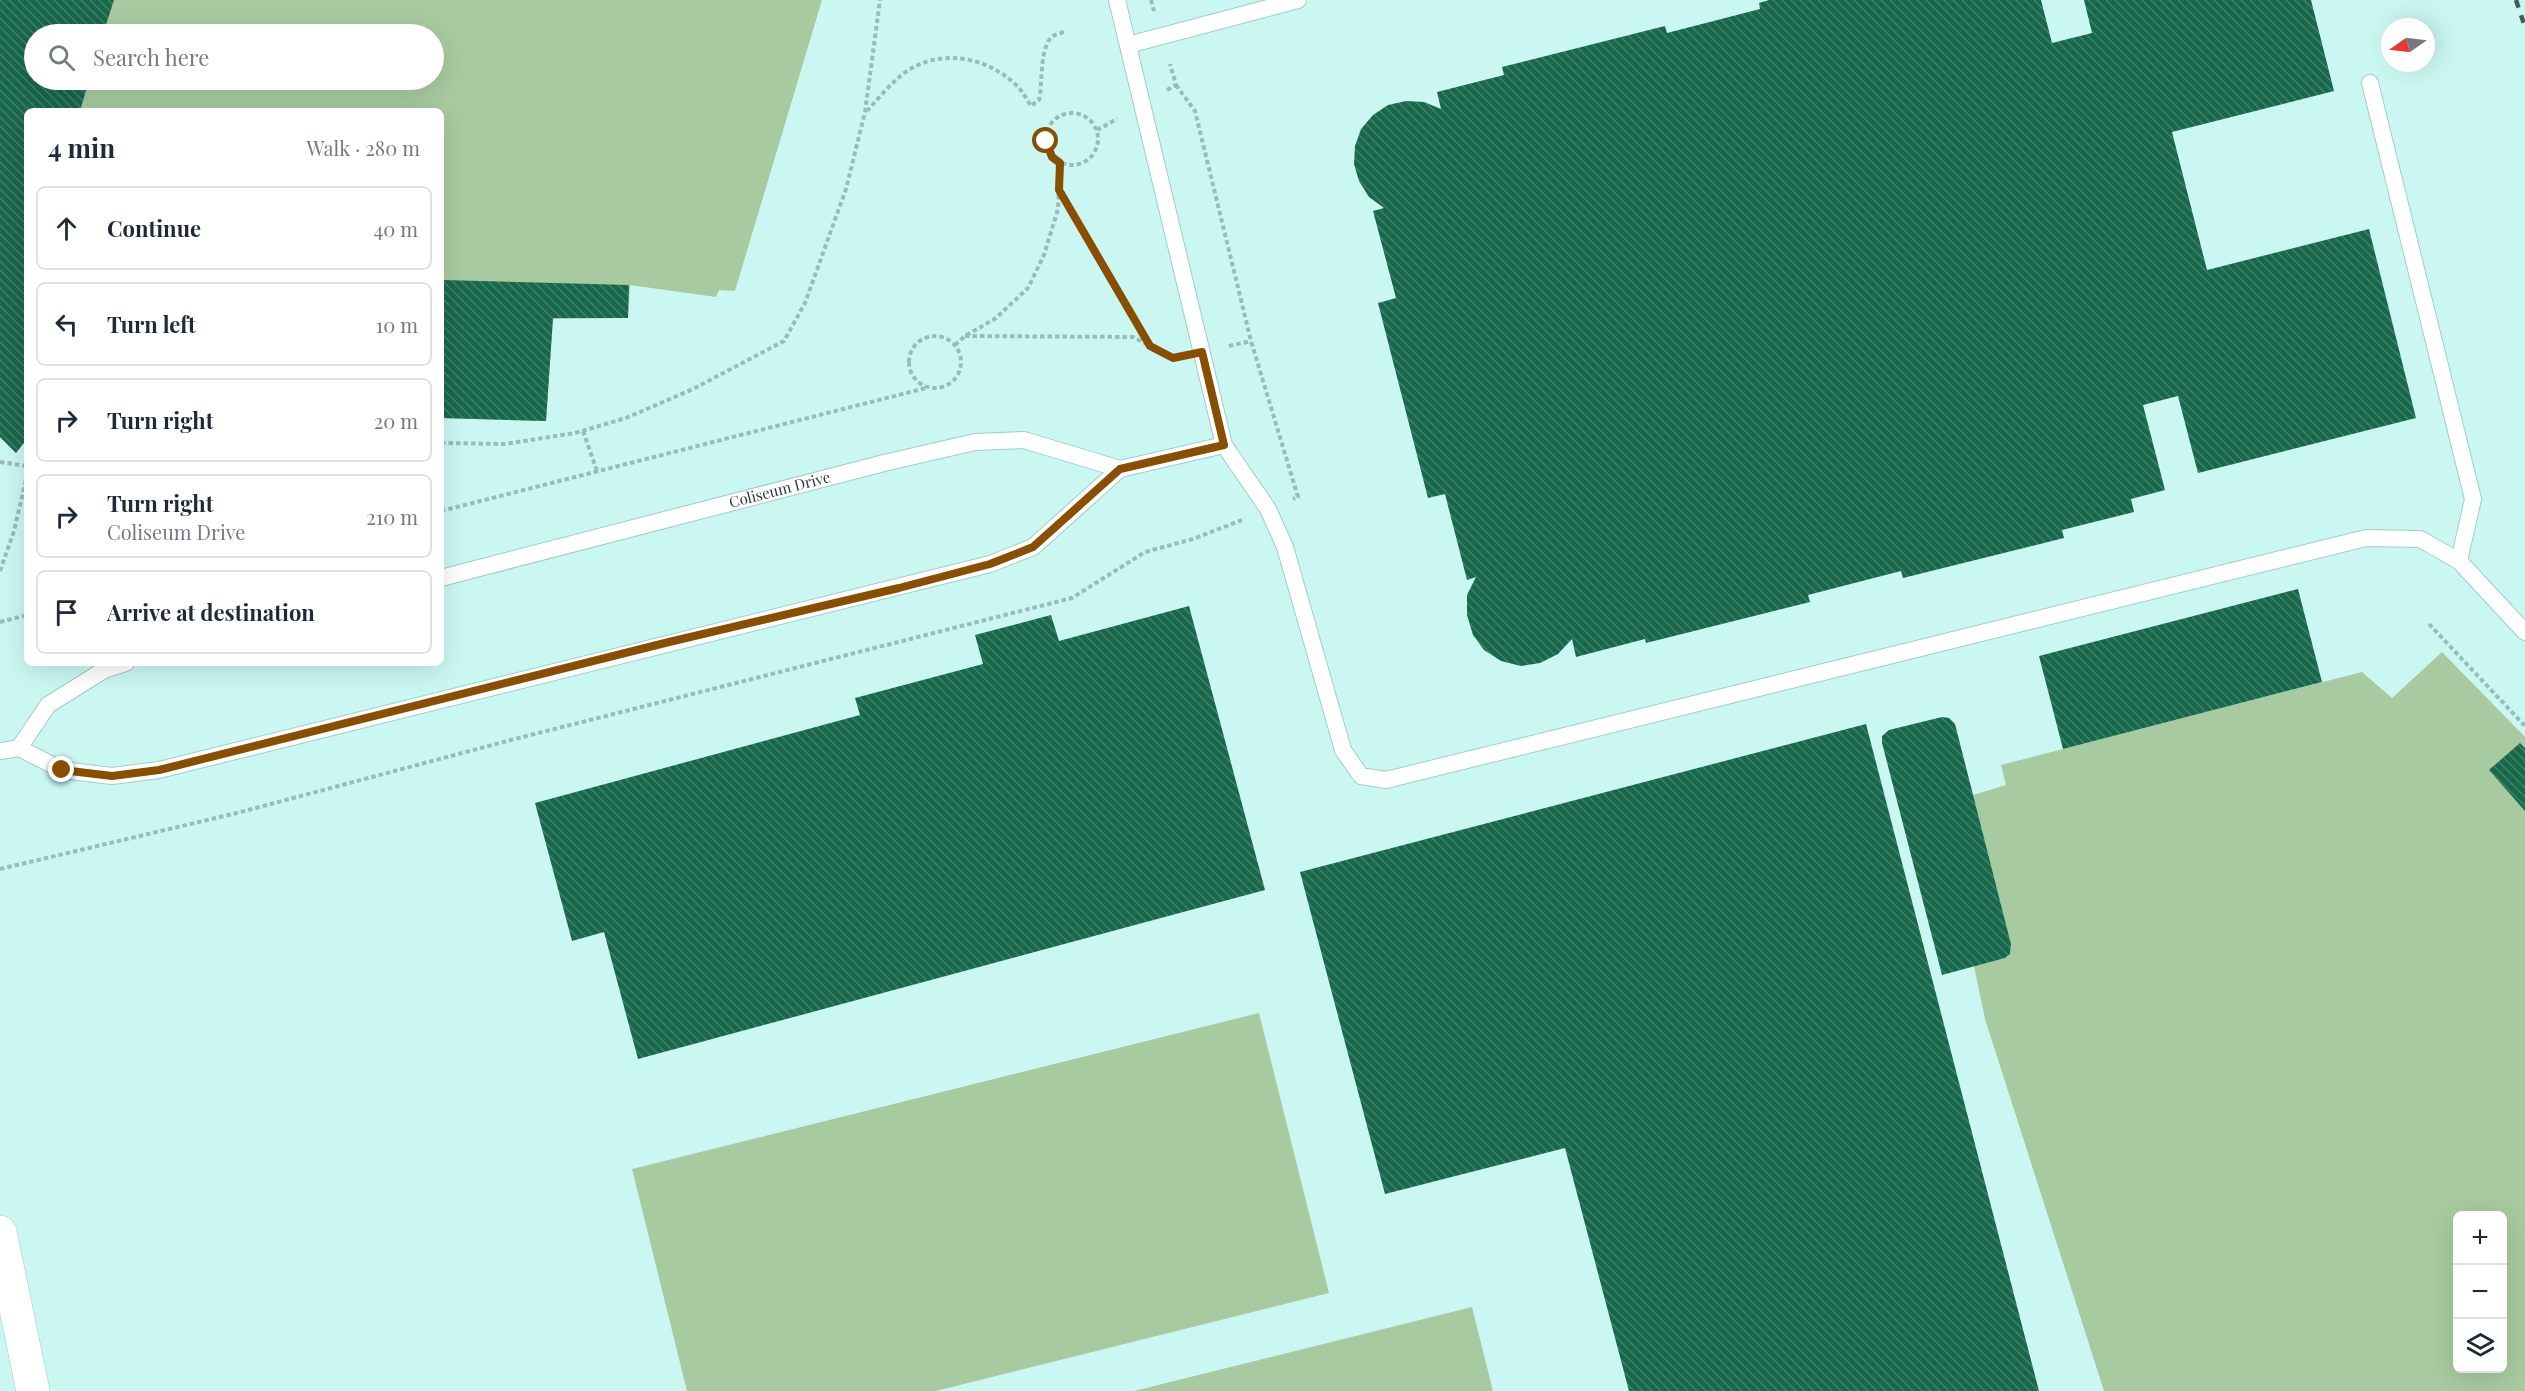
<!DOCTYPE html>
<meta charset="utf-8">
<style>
body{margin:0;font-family:"Playfair Display",serif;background:#f2f2f3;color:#1f2937}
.controls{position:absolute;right:18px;bottom:18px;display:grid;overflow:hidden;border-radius:9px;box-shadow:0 6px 24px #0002}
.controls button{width:54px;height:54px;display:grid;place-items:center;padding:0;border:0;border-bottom:2px solid #e0e1e3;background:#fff;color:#1f2937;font:30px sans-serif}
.compass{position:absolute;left:2381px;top:18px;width:54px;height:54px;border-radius:50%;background:#fff;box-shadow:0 6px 24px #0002;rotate:256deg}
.stop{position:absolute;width:18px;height:18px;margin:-14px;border:4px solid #884f03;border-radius:50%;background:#fff}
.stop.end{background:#884f03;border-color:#fff;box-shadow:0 2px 6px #0008}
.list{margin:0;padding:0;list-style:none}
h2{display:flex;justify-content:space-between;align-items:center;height:78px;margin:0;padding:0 24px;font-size:26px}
h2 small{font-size:20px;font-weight:400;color:#747a83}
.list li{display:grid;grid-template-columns:39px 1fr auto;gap:18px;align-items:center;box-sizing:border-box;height:84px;margin:0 12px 12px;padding:0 12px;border:2px solid #e0e1e3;border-radius:9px}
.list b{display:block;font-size:22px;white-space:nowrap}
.list p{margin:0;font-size:20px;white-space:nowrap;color:#747a83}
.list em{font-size:20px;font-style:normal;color:#747a83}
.icon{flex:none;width:33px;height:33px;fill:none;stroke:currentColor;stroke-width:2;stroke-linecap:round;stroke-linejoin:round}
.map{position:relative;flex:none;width:2525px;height:1391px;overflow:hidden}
.search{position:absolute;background:#fff;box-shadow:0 6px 24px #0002;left:24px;top:24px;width:420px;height:66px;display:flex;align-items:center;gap:15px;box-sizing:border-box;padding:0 21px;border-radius:33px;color:#747a83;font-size:22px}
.panel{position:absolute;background:#fff;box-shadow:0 6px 24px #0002;left:24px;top:108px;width:420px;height:558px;border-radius:9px}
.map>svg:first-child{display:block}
</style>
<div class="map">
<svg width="2525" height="1391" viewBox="0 0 2525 1391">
<defs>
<pattern id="building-back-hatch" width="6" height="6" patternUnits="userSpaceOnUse" patternTransform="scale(1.5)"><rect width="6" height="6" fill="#18684c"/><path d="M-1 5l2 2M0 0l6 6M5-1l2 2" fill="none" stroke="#427f6a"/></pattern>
</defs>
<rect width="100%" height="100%" fill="#cbf7f3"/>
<path fill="#a8caa0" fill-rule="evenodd" d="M 0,0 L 822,0 L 735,291 L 719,290 L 716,297 L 630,285 L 628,318 L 553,319 L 546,421 L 441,418 L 441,111 L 27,111 L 27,439 L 16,453 L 0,437 ZM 34,34 L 434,34 L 434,80 L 34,80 Z
M 2442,652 L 2525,737 L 2525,1391 L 2104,1391 L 1985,1019 L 1974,966 L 2005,958 L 2010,954 L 2011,944 L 1973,795 L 2006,785 L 2001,765 L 2362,672 L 2392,698 ZM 2458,1216 L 2502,1216 L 2502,1368 L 2458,1368 Z
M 1259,1013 L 1329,1293 L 936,1391 L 687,1391 L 632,1169 Z
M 1472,1307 L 1493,1391 L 1134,1391 Z"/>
<path fill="url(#building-back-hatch)" d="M 0,0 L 114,0 L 103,34 L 34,34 L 34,80 L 89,80 L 80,111 L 27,111 L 27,439 L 16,453 L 0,437 Z
M 1769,0 L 2041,0 L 2052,43 L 2092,33 L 2084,0 L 2311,0 L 2334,91 L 2172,132 L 2207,270 L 2369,229 L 2416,418 L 2198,473 L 2178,396 L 2143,405 L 2165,490 L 2131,499 L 2134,512 L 2062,530 L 2064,538 L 1903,578 L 1901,571 L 1808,595 L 1810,602 L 1646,643 L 1645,639 L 1576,657 L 1572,639 L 1558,654 L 1540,663 L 1521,666 L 1501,661 L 1484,650 L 1473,635 L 1467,615 L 1467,595 L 1476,577 L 1467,580 L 1445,494 L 1428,498 L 1378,303 L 1396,298 L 1373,211 L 1384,208 L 1369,197 L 1359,181 L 1354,164 L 1355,146 L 1361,129 L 1373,115 L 1388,105 L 1406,101 L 1424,102 L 1441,109 L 1437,92 L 1504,75 L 1502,67 L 1665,26 L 1667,33 L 1760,9 L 1759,3 Z
M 441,280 L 629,285 L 628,318 L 553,318 L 546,421 L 441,418 Z
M 2298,589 L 2322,682 L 2063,749 L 2039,656 Z
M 1189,606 L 1265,890 L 638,1059 L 604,932 L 572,941 L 535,803 L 860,715 L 855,698 L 983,664 L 975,635 L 1051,615 L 1059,641 Z
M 1942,717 L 1949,718 L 1955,724 L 2011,944 L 2010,954 L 2005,958 L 1942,975 L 1882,743 L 1882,736 L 1889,730 Z
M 1866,724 L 2039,1391 L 1629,1391 L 1565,1148 L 1385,1194 L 1300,872 Z
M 2520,743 L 2525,748 L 2525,811 L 2489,770 Z"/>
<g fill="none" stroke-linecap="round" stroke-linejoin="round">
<g stroke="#a2ccc9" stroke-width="18">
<g id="lane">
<path d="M 1117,0 L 1224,445 L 1268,509 L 1285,547 L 1343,750 L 1361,776 L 1386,780 L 2366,538 L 2420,539 L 2459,561 L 2525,632"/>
<path d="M 1128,45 L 1298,0"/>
<path d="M 2370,83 L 2473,499 L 2459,561"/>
<path id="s1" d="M 441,578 L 884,463 L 975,442 L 1024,440 L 1120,469"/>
<path d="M 19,748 L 48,705 L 104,670 L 126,663"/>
<path d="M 0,751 L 19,748 L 62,770 L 112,776 L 159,770 L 990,564 L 1033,547 L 1120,469 L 1224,445"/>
</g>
</g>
<g stroke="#a2ccc9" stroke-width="34">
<path id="secondary" d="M 0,1232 L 33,1391"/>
</g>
<path stroke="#99bcb9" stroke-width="4" stroke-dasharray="4.5 3" stroke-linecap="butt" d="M 1151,0 L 1154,11
M 1176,85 L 1195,111 L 1251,341 L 1298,497 L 1293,499
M 1167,90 L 1176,85 L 1170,64
M 867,111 C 878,99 890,84 903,74 C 938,47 988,56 1018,87 C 1023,92 1027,100 1031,106 L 1039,100 C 1043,84 1039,46 1053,36 C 1057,34 1062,33 1066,31
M1046 139a26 26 0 1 1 52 0a26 26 0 1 1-52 0Z
M 1097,130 L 1117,119
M 1059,191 L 1149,345
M909 362a26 26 0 1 1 52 0a26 26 0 1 1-52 0Z
M 965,336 L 1133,337 L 1174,358
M 955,345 L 965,336 L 996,318 L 1028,288 L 1044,255 L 1058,209 L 1060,163
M 1229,346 L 1251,341
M 583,431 L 597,471
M 441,443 L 505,444 L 575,433 L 626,418 L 693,389 L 784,341 L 805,303 L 846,189 L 865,112 L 880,0
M 0,462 L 27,466
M 441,511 L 926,388
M 0,571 L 14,531 L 27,475
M 0,622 L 27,615
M 2429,624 L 2525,726
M 0,869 L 237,813 L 511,740 L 1072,598 L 1145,552 L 1193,539 L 1242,520"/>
<use href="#lane" stroke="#fff" stroke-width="16"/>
<use href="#secondary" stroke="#fff" stroke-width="33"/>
<path stroke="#455b59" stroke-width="4.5" stroke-dasharray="8 8" stroke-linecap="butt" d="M 2516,0 L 2525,27"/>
</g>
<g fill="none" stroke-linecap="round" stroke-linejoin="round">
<path stroke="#884f03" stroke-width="8" d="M 62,770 L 112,776 L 159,770 L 669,642 L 899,588 L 990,564 L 1033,547 L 1120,469 L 1224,445 L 1202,352 L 1173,358 L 1150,346 L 1059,190 L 1060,163 L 1052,157 L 1046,141"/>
</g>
<g text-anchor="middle" stroke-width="6" stroke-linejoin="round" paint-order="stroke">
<g font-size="15" fill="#273837" stroke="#fff">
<text dy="5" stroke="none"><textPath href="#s1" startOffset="350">Coliseum Drive</textPath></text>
</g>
</g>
</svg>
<div class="controls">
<button>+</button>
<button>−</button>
<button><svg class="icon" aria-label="layers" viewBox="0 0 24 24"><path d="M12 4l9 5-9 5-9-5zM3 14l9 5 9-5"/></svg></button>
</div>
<svg class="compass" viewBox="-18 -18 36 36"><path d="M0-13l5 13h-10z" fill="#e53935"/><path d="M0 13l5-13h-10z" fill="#747a83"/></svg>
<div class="stop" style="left:1046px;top:141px"></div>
<div class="stop end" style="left:62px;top:770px"></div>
<div class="search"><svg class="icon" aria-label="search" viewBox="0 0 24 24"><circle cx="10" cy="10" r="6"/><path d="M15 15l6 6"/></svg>Search here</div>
<section class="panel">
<h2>4 min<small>Walk · 280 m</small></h2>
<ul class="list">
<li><svg class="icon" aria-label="ahead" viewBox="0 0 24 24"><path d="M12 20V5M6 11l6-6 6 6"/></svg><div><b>Continue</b></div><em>40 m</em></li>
<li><svg class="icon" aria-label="left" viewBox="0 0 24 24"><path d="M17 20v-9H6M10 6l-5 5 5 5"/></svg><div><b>Turn left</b></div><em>10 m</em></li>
<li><svg class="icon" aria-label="right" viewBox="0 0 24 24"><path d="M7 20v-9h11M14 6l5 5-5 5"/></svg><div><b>Turn right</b></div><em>20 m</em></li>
<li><svg class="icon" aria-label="right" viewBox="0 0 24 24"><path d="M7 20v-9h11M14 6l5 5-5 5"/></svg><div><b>Turn right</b><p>Coliseum Drive</p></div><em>210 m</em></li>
<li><svg class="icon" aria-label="arrive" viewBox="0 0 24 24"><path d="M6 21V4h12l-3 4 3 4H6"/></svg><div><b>Arrive at destination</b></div></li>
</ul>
</section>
</div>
